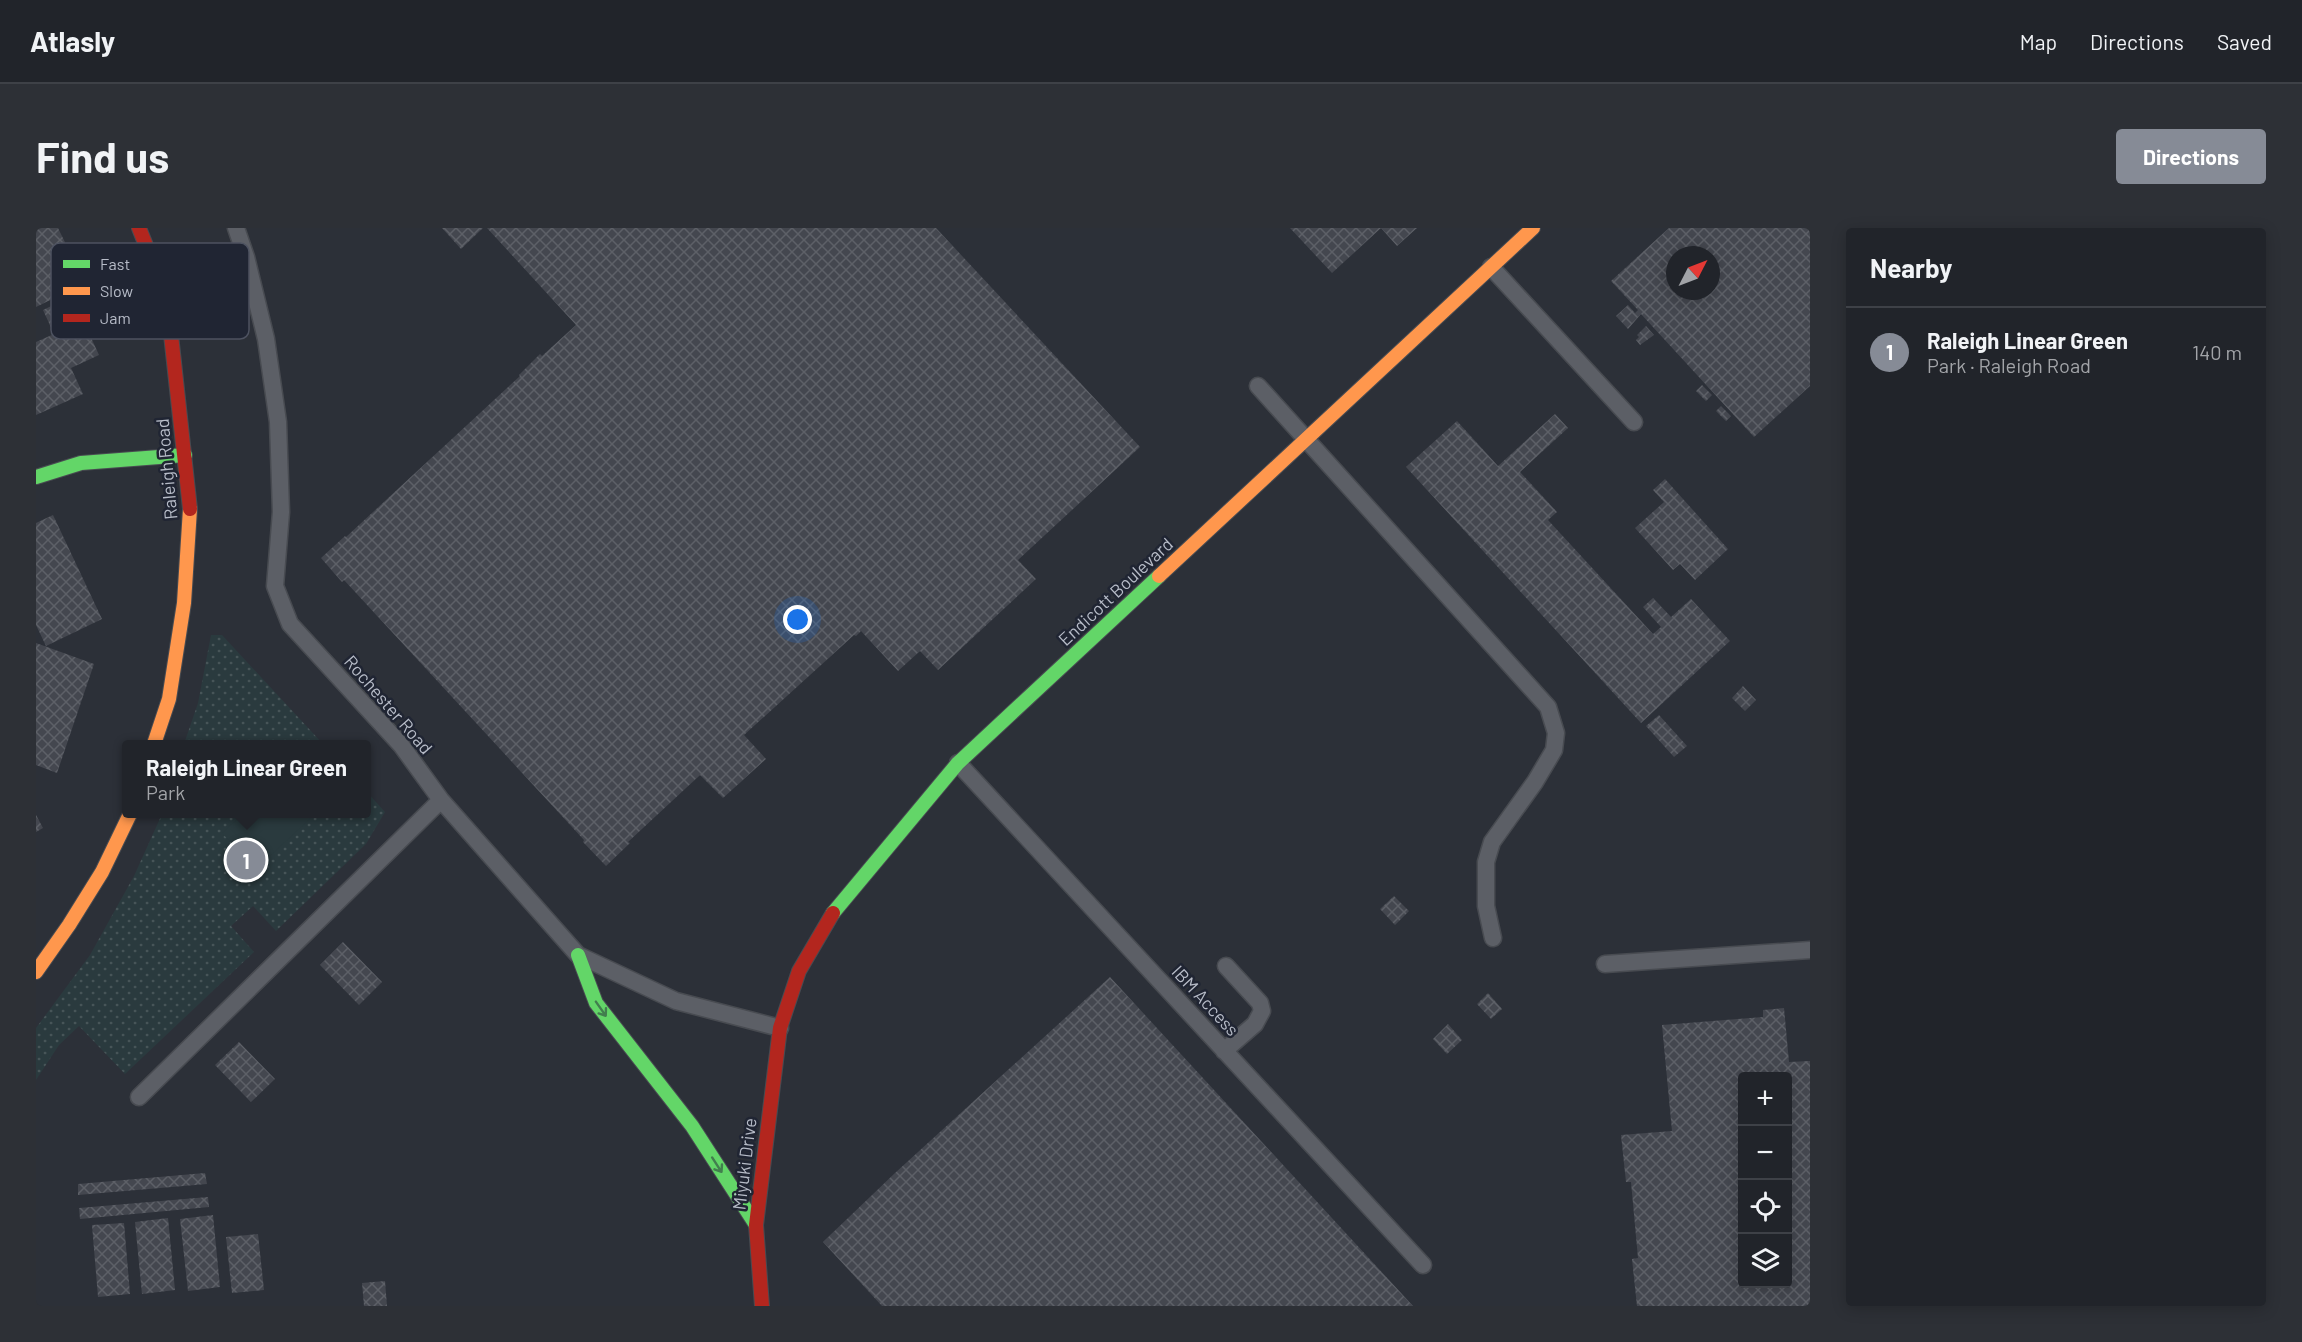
<!DOCTYPE html>
<meta charset="utf-8">
<style>
body{margin:0;font-family:Barlow,sans-serif;background:#2d3036;color:#f1f3f6}
.controls{position:absolute;right:18px;bottom:18px;display:grid;overflow:hidden;border-radius:6px;box-shadow:0 3px 15px #0003}
.controls button{width:54px;height:54px;display:grid;place-items:center;padding:0;border:0;border-bottom:2px solid #3e4147;background:#21242a;color:#f1f3f6;font:30px sans-serif}
.compass{position:absolute;left:1630px;top:18px;width:54px;height:54px;border-radius:50%;background:#21242a;box-shadow:0 3px 15px #0003;rotate:48deg}
.you{position:absolute;left:762px;top:392px;width:21px;height:21px;margin:-15px;border:4px solid #fff;border-radius:50%;background:#1a73e8;box-shadow:0 0 0 9px #1a73e833}
.badge{display:grid;place-items:center;width:39px;height:39px;border-radius:50%;background:#868b96;color:#fff;font-size:20px;font-weight:700}
.pin{position:absolute;translate:-50% -50%;border:3px solid #fff;box-shadow:0 2px 6px #0006}
.popup{position:absolute;left:86px;top:512px;width:249px;height:78px;box-sizing:border-box;display:grid;place-content:center;border-radius:6px;background:#21242a;filter:drop-shadow(0 2px 4px #0005);font-size:20px;white-space:nowrap;color:#a2a4a8}
.popup b{font-size:22px;color:#f1f3f6}
.popup::after{content:'';position:absolute;left:50%;top:100%;margin-left:-12px;border:12px solid transparent;border-top-color:#21242a}
.list{margin:0;padding:0;list-style:none}
h2{display:flex;justify-content:space-between;align-items:center;height:78px;margin:0;padding:0 24px;font-size:26px}
h2 small{font-size:20px;font-weight:400;color:#a2a4a8}
.list li{display:grid;grid-template-columns:39px 1fr auto;gap:18px;align-items:center;box-sizing:border-box;height:90px;padding:0 24px;border-top:2px solid #3e4147}
.list b{display:block;font-size:22px;white-space:nowrap}
.list p{margin:0;font-size:20px;white-space:nowrap;color:#a2a4a8}
.list em{font-size:20px;font-style:normal;color:#a2a4a8}
.icon{flex:none;width:33px;height:33px;fill:none;stroke:currentColor;stroke-width:2;stroke-linecap:round;stroke-linejoin:round}
.map{position:relative;flex:none;width:1774px;height:1078px;overflow:hidden;border-radius:6px}
header{display:flex;align-items:center;gap:36px;box-sizing:border-box;height:84px;padding:0 30px;background:#21242a;border-bottom:2px solid #3e4147}
header strong{font-size:28px}
nav{display:flex;gap:33px;margin-inline-start:auto;font-size:21px}
.intro{display:flex;align-items:center;justify-content:space-between;box-sizing:border-box;height:144px;padding:0 36px}
h1{margin:0;font-size:42px}
.button{padding:15px 27px;border-radius:6px;background:#868b96;color:#fff;font-size:21px;font-weight:700}
main{display:flex;gap:36px;padding:0 36px}
aside{flex:1;background:#21242a;border-radius:6px;box-shadow:0 3px 15px #0003}
.map>svg:first-child{display:block}
</style>
<header>
<strong>Atlasly</strong>
<nav><a>Map</a><a>Directions</a><a>Saved</a></nav>
</header>
<div class="intro"><h1>Find us</h1><a class="button">Directions</a></div>
<main>
<div class="map">
<svg width="1774" height="1078" viewBox="0 0 1774 1078">
<defs>
<pattern id="grass-dots" width="8" height="8" patternUnits="userSpaceOnUse" patternTransform="scale(1.5)"><rect width="8" height="8" fill="#2a3a3e"/><path d="M2 2h.1M6 6h.1" fill="none" stroke="#475558" stroke-width="1.8" stroke-linecap="round"/></pattern>
<pattern id="building-cross-hatch" width="8" height="8" patternUnits="userSpaceOnUse" patternTransform="scale(1.5)"><rect width="8" height="8" fill="#44474f"/><path d="M0 0l8 8M0 8l8-8" fill="none" stroke="#5d6067"/></pattern>
</defs>
<rect width="100%" height="100%" fill="#2c3038"/>
<path fill="url(#grass-dots)" d="M 175,407 L 186,407 L 287,516 L 148,516 L 162,475 Z
M 330,563 L 349,584 L 330,616 L 240,703 L 217,678 L 195,698 L 218,724 L 89,846 L 43,798 L 23,817 L 0,852 L 0,800 L 54,727 L 98,648 L 126,586 L 330,586 Z"/>
<path fill="#2a3a3e" d="M 207,586 L 279,586 L 220,641 L 186,605 Z"/>
<path fill="url(#building-cross-hatch)" fill-rule="evenodd" d="M 0,0 L 22,0 L 49,55 L 0,79 Z
M 406,0 L 447,0 L 425,21 Z
M 451,0 L 900,0 L 1104,219 L 982,332 L 1000,351 L 902,442 L 884,423 L 862,443 L 825,403 L 820,408 L 818,407 L 708,507 L 730,531 L 687,570 L 664,547 L 592,614 L 594,615 L 570,638 L 547,614 L 548,612 L 308,352 L 306,354 L 285,330 L 309,308 L 310,309 L 484,148 L 483,147 L 504,126 L 506,128 L 540,97 Z
M 1254,0 L 1345,0 L 1296,45 Z
M 1345,0 L 1381,0 L 1361,18 Z
M 1633,0 L 1774,0 L 1774,158 L 1718,209 L 1605,86 L 1592,101 L 1580,88 L 1592,77 L 1599,85 L 1602,82 L 1575,53 ZM 1639,27 L 1675,27 L 1675,63 L 1639,63 Z
M 36,68 L 63,127 L 35,140 L 47,166 L 0,187 L 0,114 L 18,106 L 7,82 Z
M 1610,98 L 1618,107 L 1604,117 L 1600,112 L 1603,109 L 1601,107 Z
M 1666,157 L 1676,167 L 1670,173 L 1660,163 Z
M 1685,178 L 1695,188 L 1690,193 L 1680,183 Z
M 1519,186 L 1532,200 L 1484,244 L 1521,284 L 1512,292 L 1617,406 L 1625,399 L 1607,379 L 1617,370 L 1635,389 L 1655,371 L 1694,413 L 1605,495 L 1370,239 L 1421,193 L 1462,238 Z
M 1629,251 L 1692,321 L 1659,352 L 1644,336 L 1637,342 L 1599,300 L 1628,274 L 1617,262 Z
M 17,287 L 66,391 L 10,418 L 0,397 L 0,295 Z
M 0,415 L 58,436 L 21,545 L 0,537 Z
M 1707,458 L 1720,472 L 1709,483 L 1696,470 Z
M 1623,487 L 1651,518 L 1638,529 L 1610,498 Z
M 0,587 L 7,600 L 0,604 Z
M 1358,668 L 1373,683 L 1359,697 L 1344,681 Z
M 307,714 L 346,754 L 323,777 L 284,737 Z
M 1074,749 L 1377,1078 L 846,1078 L 787,1014 L 859,945 Z
M 1452,765 L 1466,781 L 1455,791 L 1441,776 Z
M 1748,780 L 1753,834 L 1774,833 L 1774,1078 L 1601,1078 L 1596,1031 L 1602,1030 L 1595,954 L 1590,954 L 1585,907 L 1636,903 L 1626,797 L 1727,789 L 1727,782 ZM 1706,848 L 1752,848 L 1752,1056 L 1706,1056 Z
M 1412,796 L 1426,812 L 1411,826 L 1397,811 Z
M 203,814 L 239,851 L 215,874 L 179,837 Z
M 169,945 L 171,956 L 42,967 L 42,956 Z
M 172,969 L 173,979 L 44,991 L 43,980 Z
M 177,987 L 184,1059 L 152,1063 L 144,991 Z
M 132,990 L 139,1062 L 106,1066 L 99,994 Z
M 88,995 L 94,1066 L 62,1069 L 56,997 Z
M 222,1006 L 228,1062 L 196,1065 L 190,1009 Z
M 349,1053 L 351,1078 L 328,1078 L 326,1055 Z"/>
<g fill="none" stroke-linecap="round" stroke-linejoin="round">
<g stroke="#484b51" stroke-width="19">
<path id="lane" d="M 200,0 L 210,29 L 230,111 L 242,194 L 245,284 L 239,358 L 254,396 L 365,517 L 405,572 L 542,727 L 640,773 L 744,800
M 1455,39 L 1598,194
M 1222,158 L 1512,479 L 1520,505 L 1518,522 L 1499,554 L 1456,614 L 1450,634 L 1450,678 L 1457,710
M 922,535 L 1387,1037
M 1569,736 L 1774,722
M 1188,823 L 1219,796 L 1226,783 L 1224,775 L 1190,738
M 103,869 L 405,572"/>
</g>
<g stroke="#484b51" stroke-width="16">
<path id="fast" d="M 0,249 L 45,235 L 149,227
M 797,685 L 922,535 L 1123,348
M 542,727 L 560,775 L 656,898 L 720,997"/>
</g>
<g stroke="#484b51" stroke-width="16">
<path id="slow" d="M 1123,348 L 1497,0
M 118,516 L 133,471 L 148,375 L 154,281
M 0,744 L 33,697 L 66,644 L 94,586"/>
</g>
<g stroke="#484b51" stroke-width="16">
<path id="jam" d="M 103,0 L 131,70 L 154,281
M 726,1078 L 720,997 L 744,800 L 763,743 L 797,685"/>
</g>
<use href="#lane" stroke="#5c5f66" stroke-width="16"/>
<use href="#fast" stroke="#63d668" stroke-width="14"/>
<use href="#slow" stroke="#ff974d" stroke-width="14"/>
<use href="#jam" stroke="#b3261e" stroke-width="14"/>
</g>
<defs><path id="oneway-shaft" d="M-6 0H5M1.5-3L5.5 0L1.5 3" fill="none" stroke-width="1.6" stroke-linecap="round" stroke-linejoin="round" transform="scale(1.5)"/></defs>
<g stroke="#427e4e">
<use href="#oneway-shaft" transform="translate(565 781) rotate(55)"/>
<use href="#oneway-shaft" transform="translate(681 937) rotate(57)"/>
</g>
<g text-anchor="middle" stroke-width="5" stroke-linejoin="round" paint-order="stroke">
<g font-size="18" fill="#b7bcc8" stroke="#202533">
<text transform="translate(131 241) rotate(-95)" y="6">Raleigh Road</text>
<text transform="translate(1080 364) rotate(-43)" y="6">Endicott Boulevard</text>
<text transform="translate(352 477) rotate(49)" y="6">Rochester Road</text>
<text transform="translate(1169 773) rotate(47)" y="6">IBM Access</text>
<text transform="translate(709 936) rotate(-83)" y="6">Miyuki Drive</text>
</g>
</g>
<rect x="15" y="15" width="198" height="96" rx="9" fill="#202533" stroke="#4d5260" stroke-width="1.5"/>
<rect x="27" y="32" width="27" height="8" fill="#63d668"/>
<rect x="27" y="59" width="27" height="8" fill="#ff974d"/>
<rect x="27" y="86" width="27" height="8" fill="#b3261e"/>
<g font-size="16" fill="#b7bcc8">
<text x="64" y="42">Fast</text>
<text x="64" y="69">Slow</text>
<text x="64" y="96">Jam</text>
</g>
</svg>
<div class="controls">
<button>+</button>
<button>−</button>
<button><svg class="icon" aria-label="locate" viewBox="0 0 24 24"><circle cx="12" cy="12" r="6"/><path d="M12 2v4M12 18v4M2 12h4M18 12h4"/></svg></button>
<button><svg class="icon" aria-label="layers" viewBox="0 0 24 24"><path d="M12 4l9 5-9 5-9-5zM3 14l9 5 9-5"/></svg></button>
</div>
<svg class="compass" viewBox="-18 -18 36 36"><path d="M0-13l5 13h-10z" fill="#e53935"/><path d="M0 13l5-13h-10z" fill="#a2a4a8"/></svg>
<div class="you"></div>
<div class="pin badge" style="left:210px;top:632px">1</div>
<div class="popup"><b>Raleigh Linear Green</b>Park</div>
</div>
<aside>
<h2>Nearby<small></small></h2>
<ul class="list">
<li><span class="badge">1</span><div><b>Raleigh Linear Green</b><p>Park · Raleigh Road</p></div><em>140 m</em></li>
</ul>
</aside>
</main>
